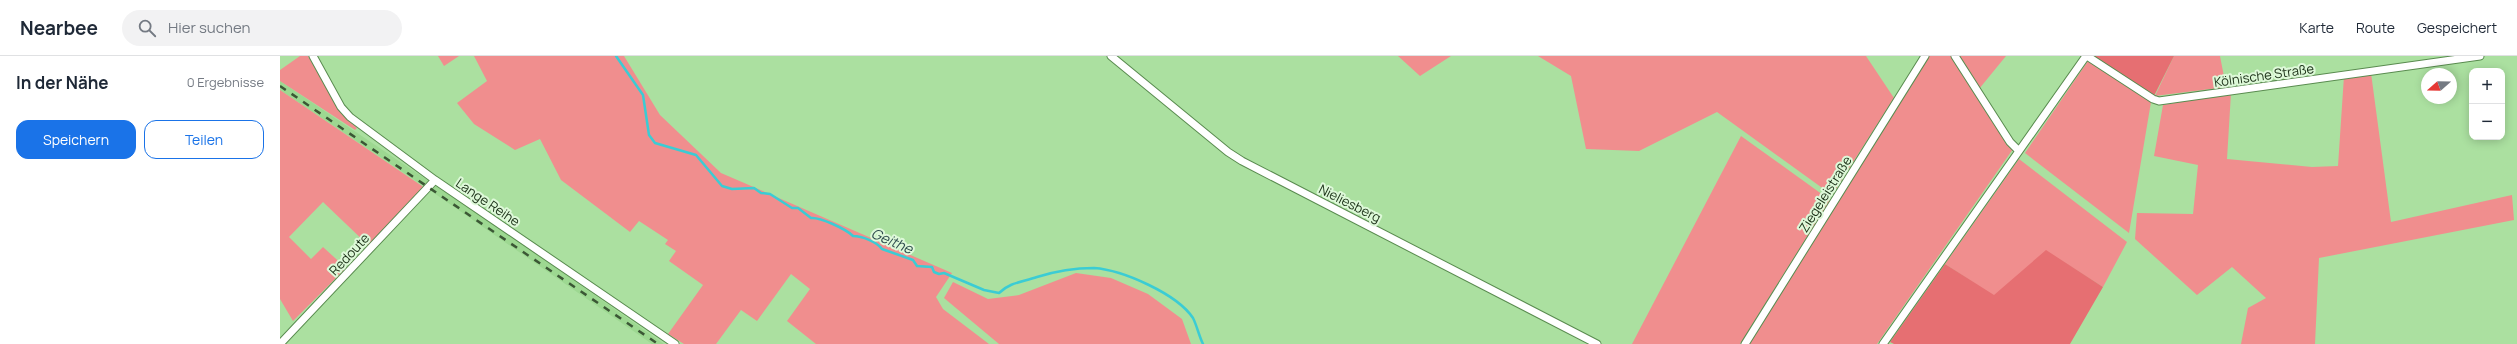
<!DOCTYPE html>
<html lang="de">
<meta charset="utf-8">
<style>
body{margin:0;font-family:Manrope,sans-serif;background:#f2f2f3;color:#1f2937}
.controls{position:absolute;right:12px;top:12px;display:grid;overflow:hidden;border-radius:8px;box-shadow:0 2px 10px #0003}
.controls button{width:36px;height:36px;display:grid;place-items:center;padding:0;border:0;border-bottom:1px solid #e0e1e3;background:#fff;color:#1f2937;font:20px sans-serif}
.compass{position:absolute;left:2141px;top:12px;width:36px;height:36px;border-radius:50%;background:#fff;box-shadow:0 2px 10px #0003;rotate:250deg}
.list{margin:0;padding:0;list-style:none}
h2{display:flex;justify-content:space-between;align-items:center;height:52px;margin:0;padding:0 16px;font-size:17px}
h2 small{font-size:13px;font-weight:400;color:#747a83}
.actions{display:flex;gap:8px;padding:12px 16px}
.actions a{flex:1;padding:9px 0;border:1px solid #1a73e8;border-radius:12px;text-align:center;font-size:14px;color:#1a73e8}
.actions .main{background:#1a73e8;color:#fff}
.icon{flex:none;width:22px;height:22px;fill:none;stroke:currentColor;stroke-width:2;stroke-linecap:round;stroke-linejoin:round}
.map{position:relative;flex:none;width:2237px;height:288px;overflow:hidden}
header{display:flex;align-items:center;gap:24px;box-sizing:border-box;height:56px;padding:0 20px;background:#fff;border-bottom:1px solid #e0e1e3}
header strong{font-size:19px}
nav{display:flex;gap:22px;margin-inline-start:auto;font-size:14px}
.search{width:280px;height:36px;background:#f2f2f3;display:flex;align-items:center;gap:10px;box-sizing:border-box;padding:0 14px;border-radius:22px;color:#747a83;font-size:15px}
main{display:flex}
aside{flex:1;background:#fff}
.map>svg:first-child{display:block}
</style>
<header>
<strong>Nearbee</strong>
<div class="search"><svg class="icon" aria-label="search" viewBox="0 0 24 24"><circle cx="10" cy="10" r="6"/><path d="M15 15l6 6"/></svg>Hier suchen</div>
<nav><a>Karte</a><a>Route</a><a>Gespeichert</a></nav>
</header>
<main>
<aside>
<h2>In der Nähe<small>0 Ergebnisse</small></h2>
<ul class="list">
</ul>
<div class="actions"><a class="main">Speichern</a><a>Teilen</a></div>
</aside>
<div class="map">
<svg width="2237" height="288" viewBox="0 0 2237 288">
<rect width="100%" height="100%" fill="#abe0a0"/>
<path fill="#9dd891" d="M 0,25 L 235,183 L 384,288 L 372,288 L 151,135 L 0,34 Z"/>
<path fill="#f08e8e" d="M 20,0 L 28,0 L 61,57 L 77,72 L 75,74 L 0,25 L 0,14 Z
M 158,0 L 179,0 L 164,10 Z
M 194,0 L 344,0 L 380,59 L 441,117 L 672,217 L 656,241 L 663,253 L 709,288 L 536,288 L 507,265 L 530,233 L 511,218 L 477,265 L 461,254 L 436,288 L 404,288 L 388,278 L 423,229 L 389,205 L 396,195 L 385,188 L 388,184 L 359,165 L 350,176 L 281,124 L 260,83 L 235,94 L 194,68 L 177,47 L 207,25 Z
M 1118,0 L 1171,0 L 1140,20 Z
M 1258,0 L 1586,0 L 1614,42 L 1552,139 L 1437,56 L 1359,95 L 1306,93 L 1291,20 Z
M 1649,0 L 1671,0 L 1733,93 L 1597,288 L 1469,288 Z
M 1679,0 L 1726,0 L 1699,33 Z
M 1894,0 L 1940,0 L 1946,31 L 1875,40 Z
M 1808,5 L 1871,46 L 1849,177 L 1745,97 Z
M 2091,17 L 2111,166 L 2232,139 L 2234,164 L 2039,202 L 2035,288 L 1961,288 L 1968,252 L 1986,242 L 1952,211 L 1917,239 L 1855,183 L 1857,157 L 1913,158 L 1918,109 L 1874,100 L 1883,49 L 1951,37 L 1947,103 L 2032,111 L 2058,110 L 2064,20 Z
M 0,34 L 145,132 L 88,189 L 43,146 L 9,181 L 31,203 L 43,191 L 66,212 L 13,265 L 0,243 Z
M 1461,80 L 1550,144 L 1460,288 L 1352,288 Z
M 1739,103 L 1847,186 L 1823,231 L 1766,195 L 1714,240 L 1665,208 Z
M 796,217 L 831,222 L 868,238 L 902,263 L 911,288 L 719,288 L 664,242 L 673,226 L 708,243 L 739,239 Z"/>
<path fill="#e66f72" d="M 1800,0 L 1894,0 L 1871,46 Z
M 1766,194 L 1823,231 L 1790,288 L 1614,288 L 1610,286 L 1665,208 L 1714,239 Z"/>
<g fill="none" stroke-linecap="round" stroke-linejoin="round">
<path stroke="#3bccd4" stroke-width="2.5" d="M 336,0 L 363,39 L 369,79 L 375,87 L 416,99 L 442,130 L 452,133 L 474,132 L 481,137 L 490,138 L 512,152 L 518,152 L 531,162 C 540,161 566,173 573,180 C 582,180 597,186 602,193 L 633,204 L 637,210 L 652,211 L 654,216 L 659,218 L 664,217 L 704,234 L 719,237 C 730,226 743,226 757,221 C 776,215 794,212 814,212 C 843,214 897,238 913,262 C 917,270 919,280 923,288"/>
<g stroke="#598b4f" stroke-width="9">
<path id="street" d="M 33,0 L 61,51 L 70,61 L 155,124 L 395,288
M 831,0 L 948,96 L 962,105 L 1317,288
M 1675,0 L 1730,86 L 1739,95
M 1807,0 L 1873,43 L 1879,45 L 2200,0
M 0,288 L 155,124
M 1465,288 L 1645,0
M 1603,288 L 1806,0"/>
</g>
<use href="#street" stroke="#fff" stroke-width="7"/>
<path stroke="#3b5735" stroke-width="2.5" stroke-dasharray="7 7" stroke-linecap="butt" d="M 0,30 L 378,288"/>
</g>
<g text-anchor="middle" stroke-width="4" stroke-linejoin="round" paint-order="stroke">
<g font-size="13" fill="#1a2f16" stroke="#def9d9">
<text transform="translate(1984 19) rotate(-8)" y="5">Kölnische Straße</text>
<text transform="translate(1545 138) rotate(-58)" y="5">Ziegeleistraße</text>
<text transform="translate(208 146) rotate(34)" y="5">Lange Reihe</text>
<text transform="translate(1070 147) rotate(27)" y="5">Nieliesberg</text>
<text transform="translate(69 198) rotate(-47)" y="5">Redoute</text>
</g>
<g font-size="14" font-style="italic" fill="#2e4c4e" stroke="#def9d9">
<text transform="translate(612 185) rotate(23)" y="5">Geithe</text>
</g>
</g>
</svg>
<div class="controls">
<button>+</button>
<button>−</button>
</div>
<svg class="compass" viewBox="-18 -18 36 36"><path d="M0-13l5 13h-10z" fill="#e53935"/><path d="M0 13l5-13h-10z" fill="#747a83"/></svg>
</div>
</main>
